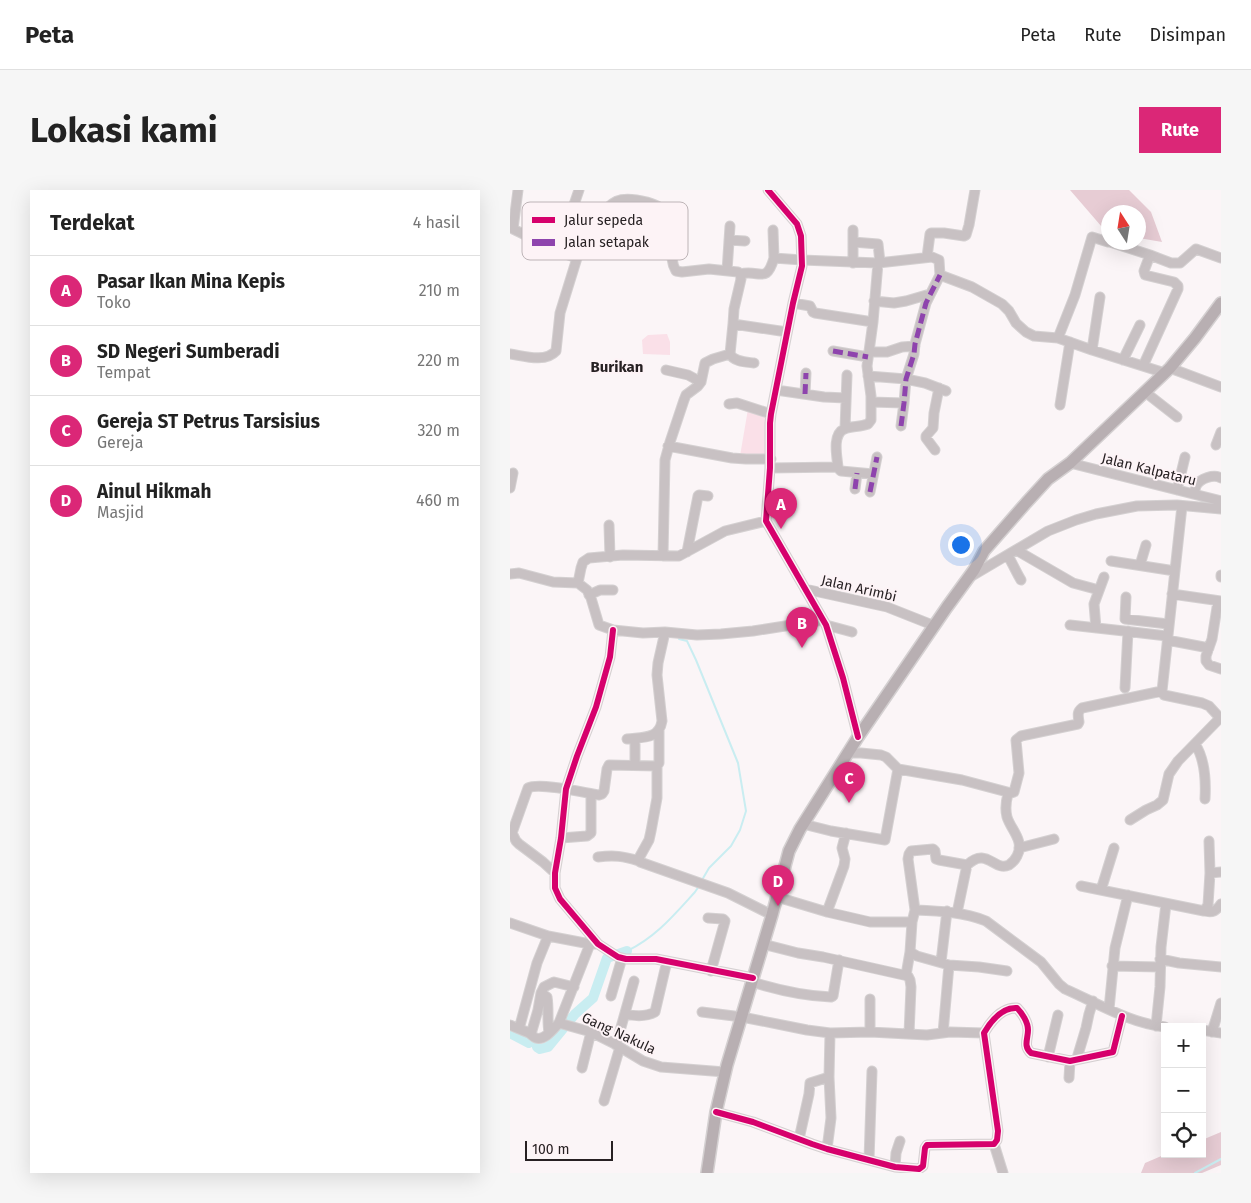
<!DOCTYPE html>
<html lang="id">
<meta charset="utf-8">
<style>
body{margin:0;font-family:"Fira Sans",sans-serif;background:#f6f6f6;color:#222}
.controls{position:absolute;right:15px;bottom:15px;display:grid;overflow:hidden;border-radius:0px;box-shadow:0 5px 20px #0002}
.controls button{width:45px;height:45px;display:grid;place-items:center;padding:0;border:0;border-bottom:1px solid #e0e0e0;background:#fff;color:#222;font:25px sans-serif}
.compass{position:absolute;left:591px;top:15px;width:45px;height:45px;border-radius:50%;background:#fff;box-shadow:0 5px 20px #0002;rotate:348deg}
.scale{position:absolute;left:15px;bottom:12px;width:88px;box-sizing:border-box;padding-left:5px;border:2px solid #272123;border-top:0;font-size:14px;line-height:18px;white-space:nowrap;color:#272123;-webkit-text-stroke:4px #fdf3f6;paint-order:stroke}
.you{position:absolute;left:450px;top:354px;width:18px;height:18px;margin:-12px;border:4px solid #fff;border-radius:50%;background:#1a73e8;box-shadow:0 0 0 8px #1a73e833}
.badge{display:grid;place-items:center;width:32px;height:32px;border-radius:50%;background:#db2777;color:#fff;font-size:16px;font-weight:700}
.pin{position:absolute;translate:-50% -41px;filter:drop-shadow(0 1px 2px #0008)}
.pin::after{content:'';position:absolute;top:26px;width:18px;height:15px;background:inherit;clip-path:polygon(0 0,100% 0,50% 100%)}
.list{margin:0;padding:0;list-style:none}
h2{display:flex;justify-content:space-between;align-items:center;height:65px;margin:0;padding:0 20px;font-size:21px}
h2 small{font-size:16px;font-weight:400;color:#767676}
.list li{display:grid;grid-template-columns:32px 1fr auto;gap:15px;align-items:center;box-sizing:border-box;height:70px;padding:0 20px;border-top:1px solid #e0e0e0}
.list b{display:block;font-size:19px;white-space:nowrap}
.list p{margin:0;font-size:16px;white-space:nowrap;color:#767676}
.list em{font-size:16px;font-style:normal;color:#767676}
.icon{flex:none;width:28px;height:28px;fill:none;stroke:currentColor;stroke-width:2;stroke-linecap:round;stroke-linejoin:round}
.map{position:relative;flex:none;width:711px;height:983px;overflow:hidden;border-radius:0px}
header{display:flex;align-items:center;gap:30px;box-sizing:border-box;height:70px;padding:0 25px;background:#fff;border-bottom:1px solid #e0e0e0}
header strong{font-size:24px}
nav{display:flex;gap:28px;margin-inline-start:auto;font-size:18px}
.intro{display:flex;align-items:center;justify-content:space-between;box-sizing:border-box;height:120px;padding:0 30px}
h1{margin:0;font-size:35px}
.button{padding:12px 22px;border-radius:0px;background:#db2777;color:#fff;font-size:18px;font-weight:700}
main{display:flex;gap:30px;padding:0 30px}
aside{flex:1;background:#fff;border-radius:0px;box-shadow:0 5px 20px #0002}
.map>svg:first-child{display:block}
</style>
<header>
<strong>Peta</strong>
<nav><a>Peta</a><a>Rute</a><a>Disimpan</a></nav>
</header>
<div class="intro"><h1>Lokasi kami</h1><a class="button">Rute</a></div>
<main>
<aside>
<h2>Terdekat<small>4 hasil</small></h2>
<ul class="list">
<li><span class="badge">A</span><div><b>Pasar Ikan Mina Kepis</b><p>Toko</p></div><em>210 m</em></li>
<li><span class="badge">B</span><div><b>SD Negeri Sumberadi</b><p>Tempat</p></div><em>220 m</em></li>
<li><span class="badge">C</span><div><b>Gereja ST Petrus Tarsisius</b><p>Gereja</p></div><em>320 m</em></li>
<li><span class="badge">D</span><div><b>Ainul Hikmah</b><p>Masjid</p></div><em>460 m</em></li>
</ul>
</aside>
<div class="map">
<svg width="711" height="983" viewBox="0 0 711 983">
<rect width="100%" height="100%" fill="#fbf5f7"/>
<path fill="#fae0e8" d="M 157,144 L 160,152 L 160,165 L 133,164 L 132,150 L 138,145 Z
M 238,219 L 256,224 L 256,266 L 230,266 Z"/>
<path fill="#e7ccd4" d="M 560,0 L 619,0 L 641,22 L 652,52 L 629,48 L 628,22 L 598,22 L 598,44 Z
M 711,942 L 711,975 L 692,983 L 631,983 L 635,973 L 656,964 L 692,964 L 692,950 Z"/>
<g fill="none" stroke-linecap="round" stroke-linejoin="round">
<path stroke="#c9edf1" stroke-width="2" d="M 169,449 L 177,451 L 186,470 L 228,573 L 236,621 L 230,640 L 221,656 L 199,678 L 192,690
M 117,761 C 146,747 164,725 185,702 L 189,696
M 685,983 L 711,969"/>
<path stroke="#c9edf1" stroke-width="10" d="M 0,843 L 19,853
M 27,857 L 30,859 L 38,857 L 65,824 L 83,808 L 97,768 L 117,761"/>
<g stroke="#d4d0d1" stroke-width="11">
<path id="minor" d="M 8,0 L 3,39 L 48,61 L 67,68 C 71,63 75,58 78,52 C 86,38 91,19 107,11 C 116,7 129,10 137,12 C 147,15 154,18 157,28 C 160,35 164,44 164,51 C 164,63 159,69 166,81 L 172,82 L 199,79 L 228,82 L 230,84 L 231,89 L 224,119 L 223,134 L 277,142
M 258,0 L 287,34 L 291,46 L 292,76 L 283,113 L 261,224 L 260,233 L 260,278 L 256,331 L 316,435 L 333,488 L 348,547
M 263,40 L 264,68
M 343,40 L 343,73
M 219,50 L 235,51
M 343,52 L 368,54 L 370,72
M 600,52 L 640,65 L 661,73 L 670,73 L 686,59 L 711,68
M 48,61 L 69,0
M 417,67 L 420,44 L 421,43 L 434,43 L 454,46 L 456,45 L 459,35 L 465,0
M 217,81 L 220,36
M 230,84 C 250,79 256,95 264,68 L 292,70 L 368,73
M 430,85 L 462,97 L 492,114 L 499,121 L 506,133 L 516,142 L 524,146 L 548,148 L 582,160 L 655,183
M 364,111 L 384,113 L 396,111 L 420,104
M 283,113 L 300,116 L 303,122 L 305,123 L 363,132
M 223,134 L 220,164 C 224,172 236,172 244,173
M 548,148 L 565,105 L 582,47 L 598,52
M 582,160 L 590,107
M 323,161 L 358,167
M 359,162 L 377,162 L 392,157 L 405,156
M 0,164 C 14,166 35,173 46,161 L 50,123 L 67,68
M 613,170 L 630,135
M 633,176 L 668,99 L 668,96 L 664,92 L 635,85 L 634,81 L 640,65
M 660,178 L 711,197
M 156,180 L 178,185 L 191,192
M 358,186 L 396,189 L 415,193 L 436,201
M 266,200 L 314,207 L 336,208
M 635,202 L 667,227
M 295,204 L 296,183
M 361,212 L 394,213
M 219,214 L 227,213 L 261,224
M 550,215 L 560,152
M 335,239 L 337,185
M 706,255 L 711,242
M 158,256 L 222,268 L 236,269 L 261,269
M 425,260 L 416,248 L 416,246 L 423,238 L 424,223 L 429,198
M 560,273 L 711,311
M 328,277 L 329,279 L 331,281 L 363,284
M 260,278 L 328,277 C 327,266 322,245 334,239 C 341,236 350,237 358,234 L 361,230 L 361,206 L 357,176 L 363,132 L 368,73 L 422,67 L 429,70 L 430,85 L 416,113 L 405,154 L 404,164 L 396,189 L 394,213 L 391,236
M 0,298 L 3,283
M 345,299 L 347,283
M 667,300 L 675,267
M 360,302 L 367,267
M 684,304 C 685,302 685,299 686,296 C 690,288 704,284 711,288
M 672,316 L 652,501 L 654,505 L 692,513 L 699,516 L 711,529
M 99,335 L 100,367
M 506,360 L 563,393 L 589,400
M 177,362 L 188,306 L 189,305 L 198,306
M 153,366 L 155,270 L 160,252 L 174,210 L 176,205 L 188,196 L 191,192 L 195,173 L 203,169 L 220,164
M 498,366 C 503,374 506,382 511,390
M 601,371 L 665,381
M 630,375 L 636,355
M 0,384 L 9,383 L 43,392 L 68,393 L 77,400 L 81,408 L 89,435 L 103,440 L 133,443 L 155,442 L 187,445 L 211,444 L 243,441 L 313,430
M 460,387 L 538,341 L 566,330 L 586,324 L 627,316 L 667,315 L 711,319
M 711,387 L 711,385
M 68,393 L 71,378 L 73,372 L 79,368 L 113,365 L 169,366 L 215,341 L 256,331
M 295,399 L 377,417 L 425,436
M 662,404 L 711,411
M 79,405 L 90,400 L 103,400
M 616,407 L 615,429 L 658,434
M 708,411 L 702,449 L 696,466 L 696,471 L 699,475 L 711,479
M 316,435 L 342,442
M 560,435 L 614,441 L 657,446
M 586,438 L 584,414 L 594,387
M 103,440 L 100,467 L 86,517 L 67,566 L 56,599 L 51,648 L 45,683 L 45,698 L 50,709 L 88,754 L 108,767 L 116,769 L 146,769 L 243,788
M 657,450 L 699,458
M 615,498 L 618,441
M 149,540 L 149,573 L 147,576 L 147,608 L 141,641 L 139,650 L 129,668 L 130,672 L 218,703 L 262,725
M 117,549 C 131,547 149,550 152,531 L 147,485 L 148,473 L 155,442
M 685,554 C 695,569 696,591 695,609
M 338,563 L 351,563 L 371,565 L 376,567 L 388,579 L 452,590 L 501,603 L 504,602 L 509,583 L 506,550 L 511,546 L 568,534 L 569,532 C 568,525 567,522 572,518 L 652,501
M 125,575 L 125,549
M 620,630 L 636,620 L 647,615 L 653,610 L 659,584 L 668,571 L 710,528
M 293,634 L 321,641 L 375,650 L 388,579
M 51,648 L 77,646 L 81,643 L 81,604
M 699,651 L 700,683
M 509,658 L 544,649
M 88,667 C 104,665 113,666 129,671
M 45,683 L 33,672 L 9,654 L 6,651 L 2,643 L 18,598 C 30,592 75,603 89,605 L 92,604 L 94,601 L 97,579 L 99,575 L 147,576
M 571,696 L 694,721 L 698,715 L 700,683 L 711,682
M 591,700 L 604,658
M 267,707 L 317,722 L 360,732 L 402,732 L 405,720 C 430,721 454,722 476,731 L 531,772 L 549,794 L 555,799 C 587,813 619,833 655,837
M 405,720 L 398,669 L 399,664 L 401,661 L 423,659 L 425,661 L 426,669 L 429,670 L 457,675
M 694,721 C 703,723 706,721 711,714
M 317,722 L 334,676 L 335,669 L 332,658 L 336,643
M 447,723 L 457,675 C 477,656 484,682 499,675 C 502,673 505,670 507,666 C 515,651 501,640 497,627 C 495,619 496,611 498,604
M 198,728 L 213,729 L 215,731 L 201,781
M 402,732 L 400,762 L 407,766 L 439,775 L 469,777 L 497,781
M 0,733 L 38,746 L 80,754 L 88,754
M 253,754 L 288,763 L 313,767 L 398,786 L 400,790 L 401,797 L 399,844
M 650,769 L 669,773 L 711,777
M 431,772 L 437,721
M 602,776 L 650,777
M 396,785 L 400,762
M 242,792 C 268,800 294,806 321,807 L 323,806 L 329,770
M 31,803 L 37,807 C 39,819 37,831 39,843
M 101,806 L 112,768
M 360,809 L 360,842
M 599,819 L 605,758 L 618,705
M 192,822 L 232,827 L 297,840 L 320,843 L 360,842 L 417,845 L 440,842 L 474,843
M 115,824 C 124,826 136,827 145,822 L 157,771
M 49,833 L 80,754
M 0,835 C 6,838 13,840 19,843 C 22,845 23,847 26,848 C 35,851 44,838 49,833 L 81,842 L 103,853 L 133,871 L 151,877 L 215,882
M 646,836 L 650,797 L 651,757 L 656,714
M 9,839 L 27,773 L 38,746
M 692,840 L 711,843
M 702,842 L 711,813
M 433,843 L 439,775
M 21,844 L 28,820 L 31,803 L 34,797 L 44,792 L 64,797
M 106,855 L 124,791
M 538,867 L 548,825
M 567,868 L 576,838 L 579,824 L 583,811
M 72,878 L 81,842
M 559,888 L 560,871
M 94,911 L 110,857
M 206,922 L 243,932 L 302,954 L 317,959 L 385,977 L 409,979 L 413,976 L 415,958 L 417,955 L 484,954 L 487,950 L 488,941 L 474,843 C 481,831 492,817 507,818 C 512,823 518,832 518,840 C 518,849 513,856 521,863 L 560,871 L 603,862 L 612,826
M 289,949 L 299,904 L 300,893 L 319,887 L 320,843
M 484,954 L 493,983
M 317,959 L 321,928 L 319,887
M 359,970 L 362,881
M 385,977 L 386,963 L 390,951"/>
</g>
<g stroke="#d4d0d1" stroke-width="14">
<path id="major" d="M 197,983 L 206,922 L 217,875 L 262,725 L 279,661 L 290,639 L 348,547 L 437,417 L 464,380 L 474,361 L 516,313 L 538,289 L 560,273 L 660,178 L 685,148 L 711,113"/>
</g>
<use href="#minor" stroke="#c8c1c3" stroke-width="9"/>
<use href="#major" stroke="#b8afb2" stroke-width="11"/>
<path stroke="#8e44ad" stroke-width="5" stroke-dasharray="10 5" stroke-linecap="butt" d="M 323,161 L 358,167
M 295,204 L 296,183
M 391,236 L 394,213 L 396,189 L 404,164 L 405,154 L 416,113 L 430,85
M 345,299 L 347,283
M 360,302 L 367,267"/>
<g stroke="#fdf3f6" stroke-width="9">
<path id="cycleway" d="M 258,0 L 287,34 L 291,46 L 292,76 L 283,113 L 261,224 L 260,233 L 260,278 L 256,331 L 316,435 L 333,488 L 348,547
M 103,440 L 100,467 L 86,517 L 67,566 L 56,599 L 51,648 L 45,683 L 45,698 L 50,709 L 88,754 L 108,767 L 116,769 L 146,769 L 243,788
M 206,922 L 243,932 L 302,954 L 317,959 L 385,977 L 409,979 L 413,976 L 415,958 L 417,955 L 484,954 L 487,950 L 488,941 L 474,843 C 481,831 492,817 507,818 C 512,823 518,832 518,840 C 518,849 513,856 521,863 L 560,871 L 603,862 L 612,826"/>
</g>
<use href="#cycleway" stroke="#d6006c" stroke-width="6"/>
</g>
<g text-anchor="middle" stroke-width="4" stroke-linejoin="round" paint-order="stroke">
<g font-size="14" fill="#272123" stroke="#fdf3f6">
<text transform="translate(639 279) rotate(14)" y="5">Jalan Kalpataru</text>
<text transform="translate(349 398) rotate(13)" y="5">Jalan Arimbi</text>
<text transform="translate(109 843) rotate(25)" y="5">Gang Nakula</text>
</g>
<g font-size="15" font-weight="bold" fill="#272123" stroke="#fdf3f6">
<text x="107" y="182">Burikan</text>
</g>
</g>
<rect x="12" y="12" width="166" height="58" rx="8" fill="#fdf3f6" stroke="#bdb4b7" stroke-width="1"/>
<rect x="22" y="27" width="23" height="6" fill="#d6006c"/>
<rect x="22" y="49" width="23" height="7" fill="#8e44ad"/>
<g font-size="14" fill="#272123">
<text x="54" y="35">Jalur sepeda</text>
<text x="54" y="57">Jalan setapak</text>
</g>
</svg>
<div class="controls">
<button>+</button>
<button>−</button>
<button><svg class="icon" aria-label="locate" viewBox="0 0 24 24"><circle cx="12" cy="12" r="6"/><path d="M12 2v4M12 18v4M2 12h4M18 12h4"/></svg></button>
</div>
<svg class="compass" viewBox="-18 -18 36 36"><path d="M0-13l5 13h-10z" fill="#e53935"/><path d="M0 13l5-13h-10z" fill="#767676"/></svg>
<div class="scale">100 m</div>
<div class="you"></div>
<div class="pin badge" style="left:271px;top:339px">A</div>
<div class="pin badge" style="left:292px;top:458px">B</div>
<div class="pin badge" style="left:339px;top:613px">C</div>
<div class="pin badge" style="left:268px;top:716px">D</div>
</div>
</main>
